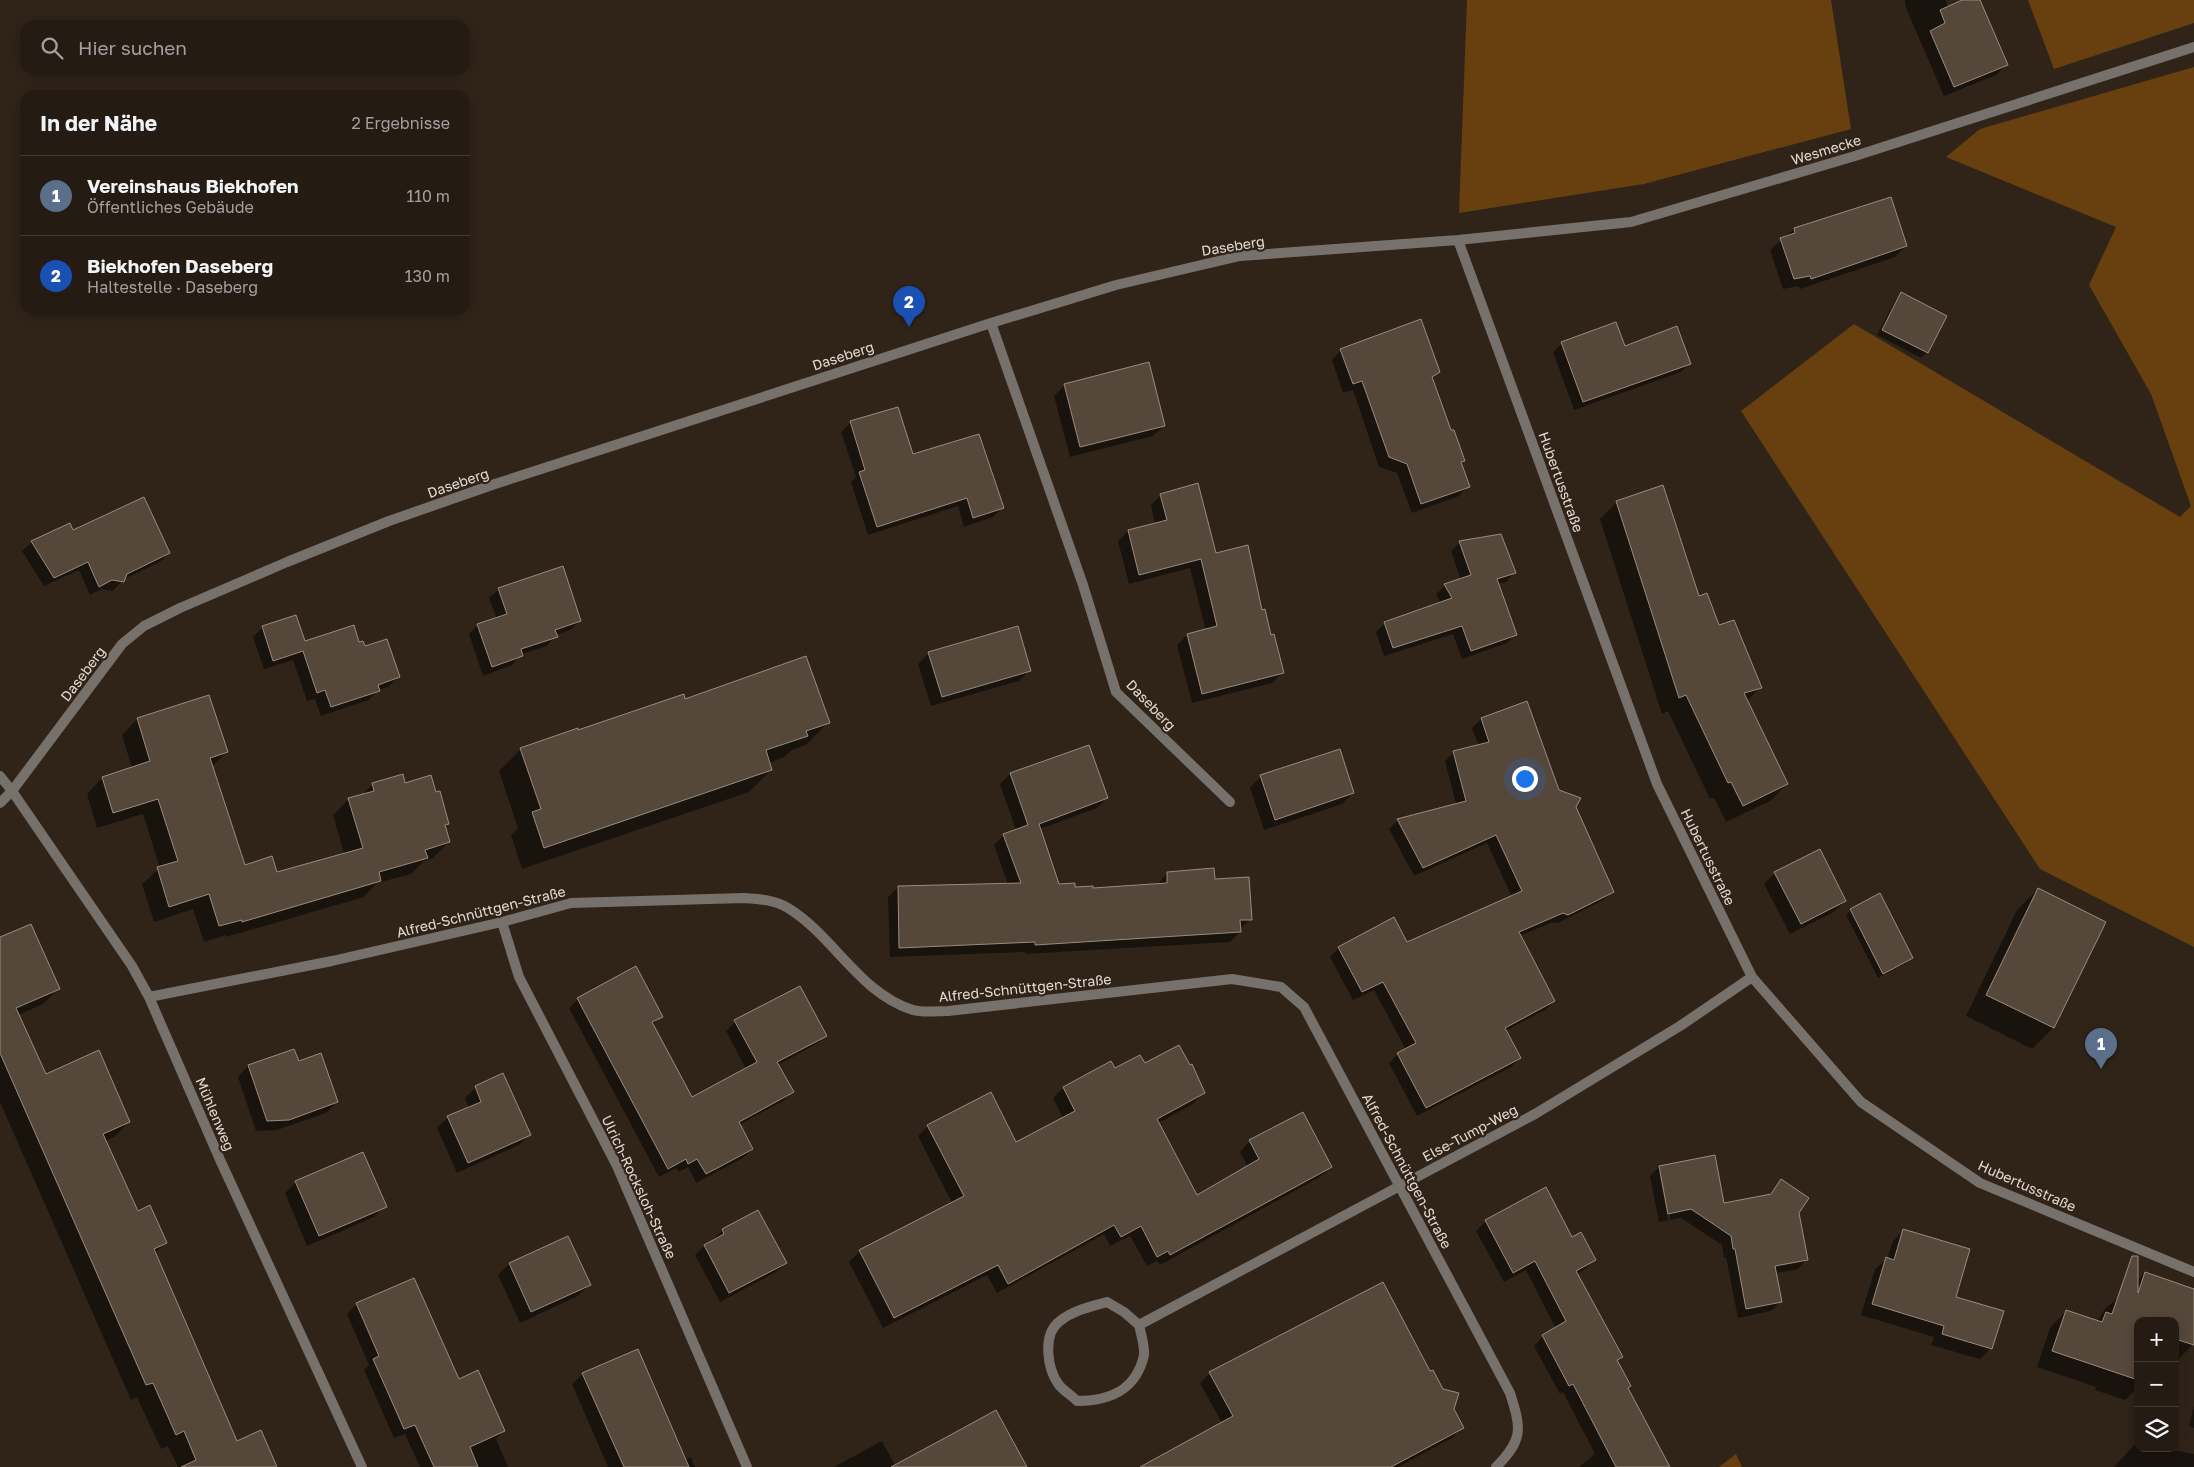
<!DOCTYPE html>
<html lang="de">
<meta charset="utf-8">
<style>
body{margin:0;font-family:"Golos Text",sans-serif;background:#2c241c;color:#f1f3f6}
.controls{position:absolute;right:15px;bottom:15px;display:grid;overflow:hidden;border-radius:10px;box-shadow:0 2px 12px #0003}
.controls button{width:45px;height:45px;display:grid;place-items:center;padding:0;border:0;border-bottom:1px solid #413933;background:#241b13;color:#f1f3f6;font:25px sans-serif}
.you{position:absolute;left:1524px;top:778px;width:18px;height:18px;margin:-12px;border:4px solid #fff;border-radius:50%;background:#1a73e8;box-shadow:0 0 0 8px #1a73e833}
.badge{display:grid;place-items:center;width:32px;height:32px;border-radius:50%;background:#0f766e;color:#fff;font-size:16px;font-weight:700}
.pin{position:absolute;translate:-50% -41px;filter:drop-shadow(0 1px 2px #0008)}
.pin::after{content:'';position:absolute;top:26px;width:18px;height:15px;background:inherit;clip-path:polygon(0 0,100% 0,50% 100%)}
.list{margin:0;padding:0;list-style:none}
h2{display:flex;justify-content:space-between;align-items:center;height:65px;margin:0;padding:0 20px;font-size:21px}
h2 small{font-size:16px;font-weight:400;color:#a3a1a0}
.list li{display:grid;grid-template-columns:32px 1fr auto;gap:15px;align-items:center;box-sizing:border-box;height:80px;padding:0 20px;border-top:1px solid #413933}
.list b{display:block;font-size:19px;white-space:nowrap}
.list p{margin:0;font-size:16px;white-space:nowrap;color:#a3a1a0}
.list em{font-size:16px;font-style:normal;color:#a3a1a0}
.icon{flex:none;width:28px;height:28px;fill:none;stroke:currentColor;stroke-width:2;stroke-linecap:round;stroke-linejoin:round}
.map{position:relative;flex:none;width:2194px;height:1467px;overflow:hidden}
.search{position:absolute;background:#241b13;box-shadow:0 2px 12px #0003;left:20px;top:20px;width:450px;height:55px;display:flex;align-items:center;gap:12px;box-sizing:border-box;padding:0 18px;border-radius:15px;color:#a3a1a0;font-size:19px}
.panel{position:absolute;background:#241b13;box-shadow:0 2px 12px #0003;left:20px;top:90px;width:450px;height:225px;border-radius:15px}
.map>svg:first-child{display:block}
</style>
<div class="map">
<svg width="2194" height="1467" viewBox="0 0 2194 1467">
<rect width="100%" height="100%" fill="#302419"/>
<path fill="#683f0f" d="M 1467,0 L 1831,0 L 1851,129 L 1644,184 L 1459,213 Z
M 2028,0 L 2194,0 L 2194,23 L 2054,69 Z
M 2194,67 L 2194,947 L 2040,869 L 1741,411 L 1854,324 L 2180,517 L 2191,506 L 2151,394 L 2089,285 L 2116,227 L 1946,157 L 1980,129 Z
M 1736,1454 L 1742,1467 L 1719,1467 Z"/>
<path fill="#0007" fill-rule="evenodd" d="M 1905,0 L 1946,0 L 1948,8 L 1965,0 L 1979,0 L 2006,65 L 1996,75 L 1944,96 L 1906,8 Z
M 1794,229 L 1906,246 L 1895,257 L 1800,289 L 1799,286 L 1783,289 L 1770,250 Z
M 1901,294 L 1945,316 L 1926,353 L 1921,358 L 1877,335 L 1896,299 Z
M 1562,343 L 1624,348 L 1689,364 L 1681,372 L 1574,410 L 1553,352 Z
M 1341,350 L 1438,372 L 1432,379 L 1451,432 L 1464,460 L 1460,464 L 1468,486 L 1459,496 L 1412,513 L 1397,473 L 1379,467 L 1353,390 L 1343,393 L 1332,360 Z
M 1064,386 L 1164,426 L 1153,436 L 1070,457 L 1054,396 Z
M 897,408 L 912,456 L 1002,508 L 993,517 L 964,527 L 958,506 L 868,535 L 851,482 L 856,477 L 841,432 L 850,423 Z
M 1161,495 L 1216,554 L 1261,611 L 1282,673 L 1272,683 L 1192,703 L 1177,645 L 1187,635 L 1206,631 L 1190,568 L 1129,584 L 1118,541 L 1128,531 L 1155,524 L 1151,505 Z
M 1617,502 L 1719,627 L 1760,687 L 1747,701 L 1787,784 L 1770,801 L 1726,822 L 1714,798 L 1710,799 L 1668,711 L 1662,714 L 1600,519 Z
M 69,525 L 72,532 L 169,553 L 160,562 L 124,579 L 113,591 L 102,589 L 90,595 L 79,570 L 44,586 L 22,551 L 32,542 Z
M 1460,542 L 1514,573 L 1506,582 L 1498,584 L 1516,634 L 1507,643 L 1462,659 L 1453,634 L 1384,656 L 1376,632 L 1385,623 L 1441,603 L 1436,594 L 1445,586 L 1461,580 L 1451,551 Z
M 499,589 L 580,621 L 570,630 L 556,635 L 547,646 L 522,654 L 512,665 L 483,676 L 469,634 L 478,625 L 497,619 L 489,598 Z
M 263,627 L 305,643 L 358,643 L 398,677 L 388,687 L 378,690 L 369,700 L 321,716 L 315,699 L 307,701 L 293,660 L 264,669 L 253,637 Z
M 929,653 L 1030,670 L 1019,681 L 931,706 L 918,664 Z
M 684,700 L 828,723 L 806,745 L 792,750 L 784,757 L 769,763 L 771,770 L 749,792 L 522,869 L 511,835 L 518,828 L 499,771 L 521,749 Z
M 1526,703 L 1558,791 L 1575,807 L 1612,892 L 1603,900 L 1558,923 L 1553,922 L 1519,936 L 1554,1001 L 1545,1010 L 1505,1031 L 1520,1058 L 1511,1067 L 1417,1116 L 1389,1063 L 1398,1054 L 1406,1050 L 1374,990 L 1353,1000 L 1330,957 L 1339,948 L 1406,944 L 1512,897 L 1487,843 L 1414,876 L 1389,829 L 1398,820 L 1456,804 L 1445,761 L 1454,752 L 1479,746 L 1472,728 L 1481,719 Z
M 137,719 L 226,752 L 212,767 L 245,866 L 276,874 L 344,853 L 333,815 L 349,799 L 361,796 L 373,784 L 404,784 L 448,824 L 444,827 L 449,842 L 433,858 L 424,861 L 411,874 L 377,883 L 364,897 L 226,937 L 226,935 L 204,942 L 193,909 L 154,922 L 142,884 L 160,868 L 143,814 L 97,828 L 87,794 L 102,778 L 132,768 L 122,735 Z
M 1088,746 L 1107,798 L 1097,808 L 1040,829 L 1059,885 L 1092,889 L 1157,885 L 1167,873 L 1214,880 L 1251,919 L 1239,929 L 1240,932 L 1230,942 L 1025,954 L 1025,952 L 890,957 L 888,897 L 898,887 L 1008,884 L 994,845 L 1004,835 L 1016,830 L 1000,784 L 1010,774 Z
M 1261,777 L 1353,793 L 1342,804 L 1264,830 L 1250,787 Z
M 1775,873 L 1845,901 L 1834,912 L 1790,934 L 1764,884 Z
M 2038,889 L 2105,922 L 2053,1028 L 2032,1049 L 1966,1016 L 2017,910 Z
M 1851,910 L 1912,958 L 1906,963 L 1878,978 L 1846,915 Z
M 0,939 L 58,989 L 43,1004 L 18,1015 L 46,1075 L 129,1122 L 114,1137 L 105,1141 L 137,1212 L 165,1243 L 155,1253 L 236,1443 L 276,1467 L 178,1467 L 168,1446 L 161,1449 L 137,1397 L 131,1400 L 0,1102 Z
M 578,999 L 661,1016 L 652,1025 L 691,1099 L 746,1069 L 726,1031 L 735,1022 L 826,1035 L 816,1044 L 778,1065 L 792,1092 L 783,1101 L 739,1125 L 752,1149 L 743,1158 L 696,1183 L 688,1167 L 679,1172 L 676,1168 L 659,1177 L 569,1008 Z
M 294,1051 L 298,1062 L 337,1102 L 326,1113 L 277,1130 L 256,1131 L 238,1077 L 248,1066 Z
M 1111,1063 L 1115,1070 L 1144,1065 L 1203,1093 L 1193,1104 L 1158,1123 L 1197,1196 L 1248,1167 L 1240,1152 L 1250,1141 L 1330,1167 L 1320,1177 L 1160,1265 L 1157,1261 L 1147,1266 L 1130,1236 L 1110,1246 L 1104,1234 L 997,1293 L 987,1275 L 883,1328 L 849,1262 L 860,1251 L 952,1203 L 918,1136 L 928,1126 L 1016,1144 L 1063,1118 L 1053,1098 L 1063,1088 Z
M 476,1087 L 530,1134 L 519,1145 L 457,1173 L 437,1128 L 448,1117 L 469,1108 L 465,1098 Z
M 1659,1167 L 1723,1204 L 1768,1196 L 1781,1181 L 1798,1212 L 1807,1259 L 1798,1269 L 1775,1273 L 1780,1302 L 1771,1311 L 1738,1318 L 1726,1257 L 1724,1258 L 1722,1245 L 1681,1218 L 1659,1222 L 1650,1176 ZM 1659,1172 L 1661,1172 L 1670,1220 L 1668,1220 Z
M 296,1182 L 385,1206 L 374,1217 L 307,1246 L 285,1193 Z
M 1486,1221 L 1572,1239 L 1595,1259 L 1585,1269 L 1577,1274 L 1621,1357 L 1617,1362 L 1627,1389 L 1668,1467 L 1579,1467 L 1595,1454 L 1563,1392 L 1560,1394 L 1534,1346 L 1543,1336 L 1556,1329 L 1526,1270 L 1504,1282 L 1476,1231 Z
M 723,1230 L 786,1263 L 776,1272 L 720,1302 L 695,1255 L 704,1246 L 714,1241 L 713,1239 Z
M 1904,1230 L 1991,1348 L 1980,1359 L 1931,1345 L 1934,1337 L 1861,1315 L 1875,1269 L 1887,1259 L 1893,1241 Z
M 568,1237 L 589,1285 L 578,1296 L 520,1323 L 498,1275 L 509,1264 Z
M 2145,1273 L 2194,1290 L 2194,1343 L 2177,1361 L 2175,1360 L 2175,1321 L 2138,1321 L 2138,1387 L 2125,1400 L 2095,1390 L 2096,1387 L 2037,1367 L 2050,1328 L 2066,1311 L 2097,1322 L 2104,1310 Z
M 357,1304 L 458,1380 L 504,1431 L 496,1439 L 508,1467 L 420,1467 L 405,1434 L 394,1438 L 364,1370 L 369,1365 L 347,1314 Z
M 1210,1373 L 1430,1373 L 1462,1428 L 1452,1438 L 1398,1467 L 1141,1467 L 1222,1423 L 1200,1383 Z
M 583,1374 L 685,1460 L 691,1457 L 695,1467 L 608,1467 L 572,1384 Z
M 2194,1406 L 2194,1428 L 2189,1426 Z
M 882,1441 L 895,1465 L 1025,1467 L 834,1467 Z
M 2135,1444 L 2138,1445 L 2138,1448 L 2159,1448 L 2194,1454 L 2194,1467 L 2114,1467 Z"/>
<path fill="#55483b" stroke="#9a8b7e" d="M 1962,0 L 1980,0 L 2008,65 L 1954,87 L 1930,31 L 1945,23 L 1940,10 Z
M 1891,197 L 1907,246 L 1811,279 L 1810,276 L 1794,279 L 1780,238 L 1795,233 L 1794,228 Z
M 1901,292 L 1947,316 L 1928,353 L 1882,330 Z
M 1421,319 L 1440,372 L 1432,377 L 1451,430 L 1454,430 L 1465,461 L 1461,462 L 1470,487 L 1421,504 L 1407,464 L 1389,457 L 1362,381 L 1353,384 L 1340,349 Z
M 1616,322 L 1625,346 L 1677,326 L 1691,364 L 1583,402 L 1561,342 Z
M 1149,362 L 1165,426 L 1080,447 L 1064,384 Z
M 898,407 L 913,454 L 979,434 L 1004,508 L 973,518 L 967,498 L 877,527 L 859,472 L 865,470 L 850,421 Z
M 1198,483 L 1216,553 L 1248,545 L 1262,610 L 1265,609 L 1271,635 L 1274,634 L 1284,673 L 1202,694 L 1187,634 L 1217,626 L 1201,559 L 1139,575 L 1128,530 L 1167,520 L 1160,494 Z
M 1663,485 L 1699,596 L 1707,593 L 1719,625 L 1734,620 L 1762,688 L 1744,693 L 1788,784 L 1743,806 L 1731,782 L 1728,783 L 1686,695 L 1679,698 L 1616,501 Z
M 144,497 L 170,553 L 127,574 L 124,582 L 112,580 L 99,587 L 88,562 L 54,578 L 31,541 L 70,523 L 73,530 Z
M 1501,534 L 1516,573 L 1497,579 L 1517,635 L 1471,651 L 1462,626 L 1393,648 L 1384,622 L 1452,598 L 1444,584 L 1471,575 L 1459,541 Z
M 563,566 L 581,621 L 555,630 L 558,637 L 521,649 L 523,656 L 492,667 L 477,624 L 507,614 L 498,588 Z
M 296,615 L 305,641 L 354,625 L 359,642 L 363,641 L 365,646 L 387,639 L 400,677 L 378,685 L 380,691 L 331,707 L 325,690 L 317,693 L 303,651 L 273,661 L 262,626 Z
M 1018,626 L 1031,671 L 942,697 L 928,652 Z
M 806,656 L 830,723 L 806,731 L 808,736 L 766,750 L 772,770 L 544,848 L 532,812 L 541,809 L 520,748 L 578,728 L 578,730 L 684,694 L 685,699 Z
M 209,695 L 228,752 L 210,758 L 245,865 L 272,856 L 277,872 L 363,848 L 348,798 L 374,791 L 372,783 L 403,774 L 405,783 L 431,775 L 436,792 L 440,791 L 449,824 L 445,825 L 450,842 L 425,850 L 428,858 L 379,872 L 381,881 L 242,922 L 242,920 L 219,926 L 209,894 L 169,907 L 157,867 L 178,861 L 158,799 L 113,813 L 102,777 L 150,761 L 137,718 Z
M 1527,701 L 1559,790 L 1581,798 L 1576,807 L 1614,892 L 1568,915 L 1563,913 L 1519,932 L 1555,1001 L 1505,1028 L 1521,1058 L 1426,1108 L 1397,1053 L 1416,1043 L 1383,982 L 1362,992 L 1338,947 L 1394,917 L 1407,942 L 1522,891 L 1496,835 L 1423,868 L 1397,819 L 1466,801 L 1453,751 L 1489,742 L 1481,718 Z
M 1089,745 L 1108,798 L 1039,824 L 1059,884 L 1075,883 L 1075,887 L 1093,886 L 1093,888 L 1167,883 L 1167,872 L 1214,868 L 1215,879 L 1249,877 L 1252,920 L 1240,920 L 1241,932 L 1035,945 L 1035,942 L 899,948 L 898,886 L 1021,883 L 1003,834 L 1028,825 L 1010,773 Z
M 1340,749 L 1354,793 L 1275,820 L 1260,775 Z
M 1820,849 L 1846,901 L 1801,924 L 1774,872 Z
M 2038,888 L 2106,922 L 2054,1028 L 1986,995 Z
M 1880,893 L 1913,958 L 1883,974 L 1850,909 Z
M 31,924 L 60,989 L 16,1008 L 46,1074 L 99,1050 L 130,1122 L 103,1134 L 138,1211 L 150,1205 L 167,1243 L 154,1249 L 237,1441 L 261,1430 L 277,1467 L 181,1467 L 196,1460 L 184,1431 L 176,1435 L 153,1383 L 146,1385 L 0,1053 L 0,937 Z
M 636,966 L 663,1017 L 652,1022 L 692,1097 L 757,1062 L 734,1020 L 800,986 L 827,1036 L 777,1062 L 794,1092 L 739,1122 L 753,1149 L 706,1174 L 697,1159 L 688,1164 L 686,1159 L 668,1169 L 577,998 Z
M 1179,1045 L 1190,1065 L 1192,1064 L 1205,1093 L 1157,1119 L 1197,1195 L 1259,1159 L 1249,1140 L 1303,1112 L 1332,1167 L 1170,1255 L 1168,1251 L 1157,1257 L 1141,1226 L 1121,1237 L 1114,1225 L 1008,1284 L 998,1265 L 894,1318 L 859,1250 L 964,1196 L 927,1125 L 991,1092 L 1016,1142 L 1075,1111 L 1063,1087 L 1111,1061 L 1115,1068 L 1140,1055 L 1145,1063 Z
M 294,1049 L 299,1061 L 321,1053 L 338,1102 L 289,1120 L 267,1121 L 248,1065 Z
M 503,1073 L 531,1135 L 468,1163 L 447,1116 L 481,1102 L 475,1086 Z
M 363,1152 L 387,1207 L 319,1236 L 295,1181 Z
M 1715,1155 L 1724,1203 L 1771,1194 L 1781,1179 L 1809,1198 L 1799,1213 L 1808,1260 L 1775,1266 L 1782,1302 L 1746,1309 L 1735,1249 L 1733,1249 L 1731,1236 L 1691,1209 L 1668,1214 L 1659,1166 Z
M 1546,1187 L 1572,1237 L 1581,1232 L 1596,1260 L 1576,1271 L 1623,1357 L 1617,1360 L 1631,1386 L 1628,1388 L 1670,1467 L 1616,1467 L 1573,1384 L 1569,1386 L 1542,1335 L 1566,1321 L 1535,1261 L 1513,1273 L 1485,1220 Z
M 758,1210 L 787,1263 L 729,1293 L 704,1245 L 724,1234 L 722,1229 Z
M 1903,1229 L 1970,1249 L 1956,1297 L 2004,1311 L 1992,1349 L 1942,1334 L 1944,1326 L 1872,1304 L 1886,1257 L 1894,1260 Z
M 568,1236 L 591,1285 L 531,1312 L 509,1263 Z
M 2132,1256 L 2138,1256 L 2138,1293 L 2145,1272 L 2194,1289 L 2194,1345 L 2175,1339 L 2175,1321 L 2138,1321 L 2138,1380 L 2052,1351 L 2066,1310 L 2102,1322 L 2106,1312 L 2112,1314 Z
M 414,1278 L 459,1379 L 478,1370 L 505,1431 L 470,1447 L 478,1467 L 434,1467 L 415,1425 L 404,1429 L 373,1359 L 379,1356 L 356,1303 Z
M 1383,1282 L 1430,1371 L 1433,1370 L 1443,1389 L 1459,1393 L 1454,1409 L 1464,1428 L 1391,1467 L 1140,1467 L 1233,1416 L 1209,1372 Z
M 638,1349 L 689,1467 L 624,1467 L 582,1373 Z
M 996,1410 L 1027,1467 L 891,1467 L 967,1426 Z"/>
<g fill="none" stroke-linecap="round" stroke-linejoin="round">
<path stroke="#77716b" stroke-width="10" d="M 1458,240 L 1657,784 L 1752,977 L 1861,1102 L 1980,1183 L 2194,1272
M 991,323 L 1083,585 L 1116,692 L 1230,802
M 0,776 L 12,791 L 132,966 L 149,997 L 221,1162 L 362,1467
M 0,803 L 12,791 L 122,644 L 144,626 L 180,608 L 287,562 L 389,521 L 495,484 L 991,323 L 1116,285 L 1240,256 L 1458,240 L 1631,222 L 1855,156 L 2194,47
M 502,922 L 519,977 L 617,1166 L 747,1467
M 149,997 L 332,961 L 502,922 L 571,903 L 744,898 C 759,899 775,900 788,908 C 834,936 859,993 913,1010 C 923,1013 937,1011 948,1011 L 1232,979 L 1281,987 L 1304,1007 L 1510,1393 C 1521,1428 1524,1439 1496,1467
M 1139,1325 C 1141,1334 1145,1347 1144,1355 C 1136,1391 1109,1401 1077,1401 C 1071,1395 1064,1391 1059,1385 C 1047,1369 1042,1334 1060,1321 C 1074,1310 1090,1307 1107,1302 L 1124,1312 L 1139,1325 L 1535,1114 L 1680,1026 L 1752,977"/>
</g>
<g text-anchor="middle" stroke-width="4.5" stroke-linejoin="round" paint-order="stroke">
<g font-size="14" fill="#e3dbd3" stroke="#302419">
<text transform="translate(1826 150) rotate(-17)" y="5">Wesmecke</text>
<text transform="translate(1233 246) rotate(-9)" y="5">Daseberg</text>
<text transform="translate(843 356) rotate(-18)" y="5">Daseberg</text>
<text transform="translate(1561 482) rotate(70)" y="5">Hubertusstraße</text>
<text transform="translate(458 483) rotate(-19)" y="5">Daseberg</text>
<text transform="translate(83 674) rotate(-53)" y="5">Daseberg</text>
<text transform="translate(1151 705) rotate(46)" y="5">Daseberg</text>
<text transform="translate(1708 857) rotate(64)" y="5">Hubertusstraße</text>
<text transform="translate(481 912) rotate(-14)" y="5">Alfred-Schnüttgen-Straße</text>
<text transform="translate(1025 988) rotate(-6)" y="5">Alfred-Schnüttgen-Straße</text>
<text transform="translate(215 1114) rotate(67)" y="5">Mühlenweg</text>
<text transform="translate(1470 1133) rotate(-28)" y="5">Else-Tump-Weg</text>
<text transform="translate(1407 1171) rotate(62)" y="5">Alfred-Schnüttgen-Straße</text>
<text transform="translate(2027 1186) rotate(24)" y="5">Hubertusstraße</text>
<text transform="translate(639 1187) rotate(65)" y="5">Ulrich-Rocksloh-Straße</text>
</g>
</g>
</svg>
<div class="controls">
<button>+</button>
<button>−</button>
<button><svg class="icon" aria-label="layers" viewBox="0 0 24 24"><path d="M12 4l9 5-9 5-9-5zM3 14l9 5 9-5"/></svg></button>
</div>
<div class="you"></div>
<div class="pin badge" style="left:2101px;top:1069px;background:#5c6f8a">1</div>
<div class="pin badge" style="left:909px;top:327px;background:#1a4fb4">2</div>
<div class="search"><svg class="icon" aria-label="search" viewBox="0 0 24 24"><circle cx="10" cy="10" r="6"/><path d="M15 15l6 6"/></svg>Hier suchen</div>
<section class="panel">
<h2>In der Nähe<small>2 Ergebnisse</small></h2>
<ul class="list">
<li><span class="badge" style="background:#5c6f8a">1</span><div><b>Vereinshaus Biekhofen</b><p>Öffentliches Gebäude</p></div><em>110 m</em></li>
<li><span class="badge" style="background:#1a4fb4">2</span><div><b>Biekhofen Daseberg</b><p>Haltestelle · Daseberg</p></div><em>130 m</em></li>
</ul>
</section>
</div>
